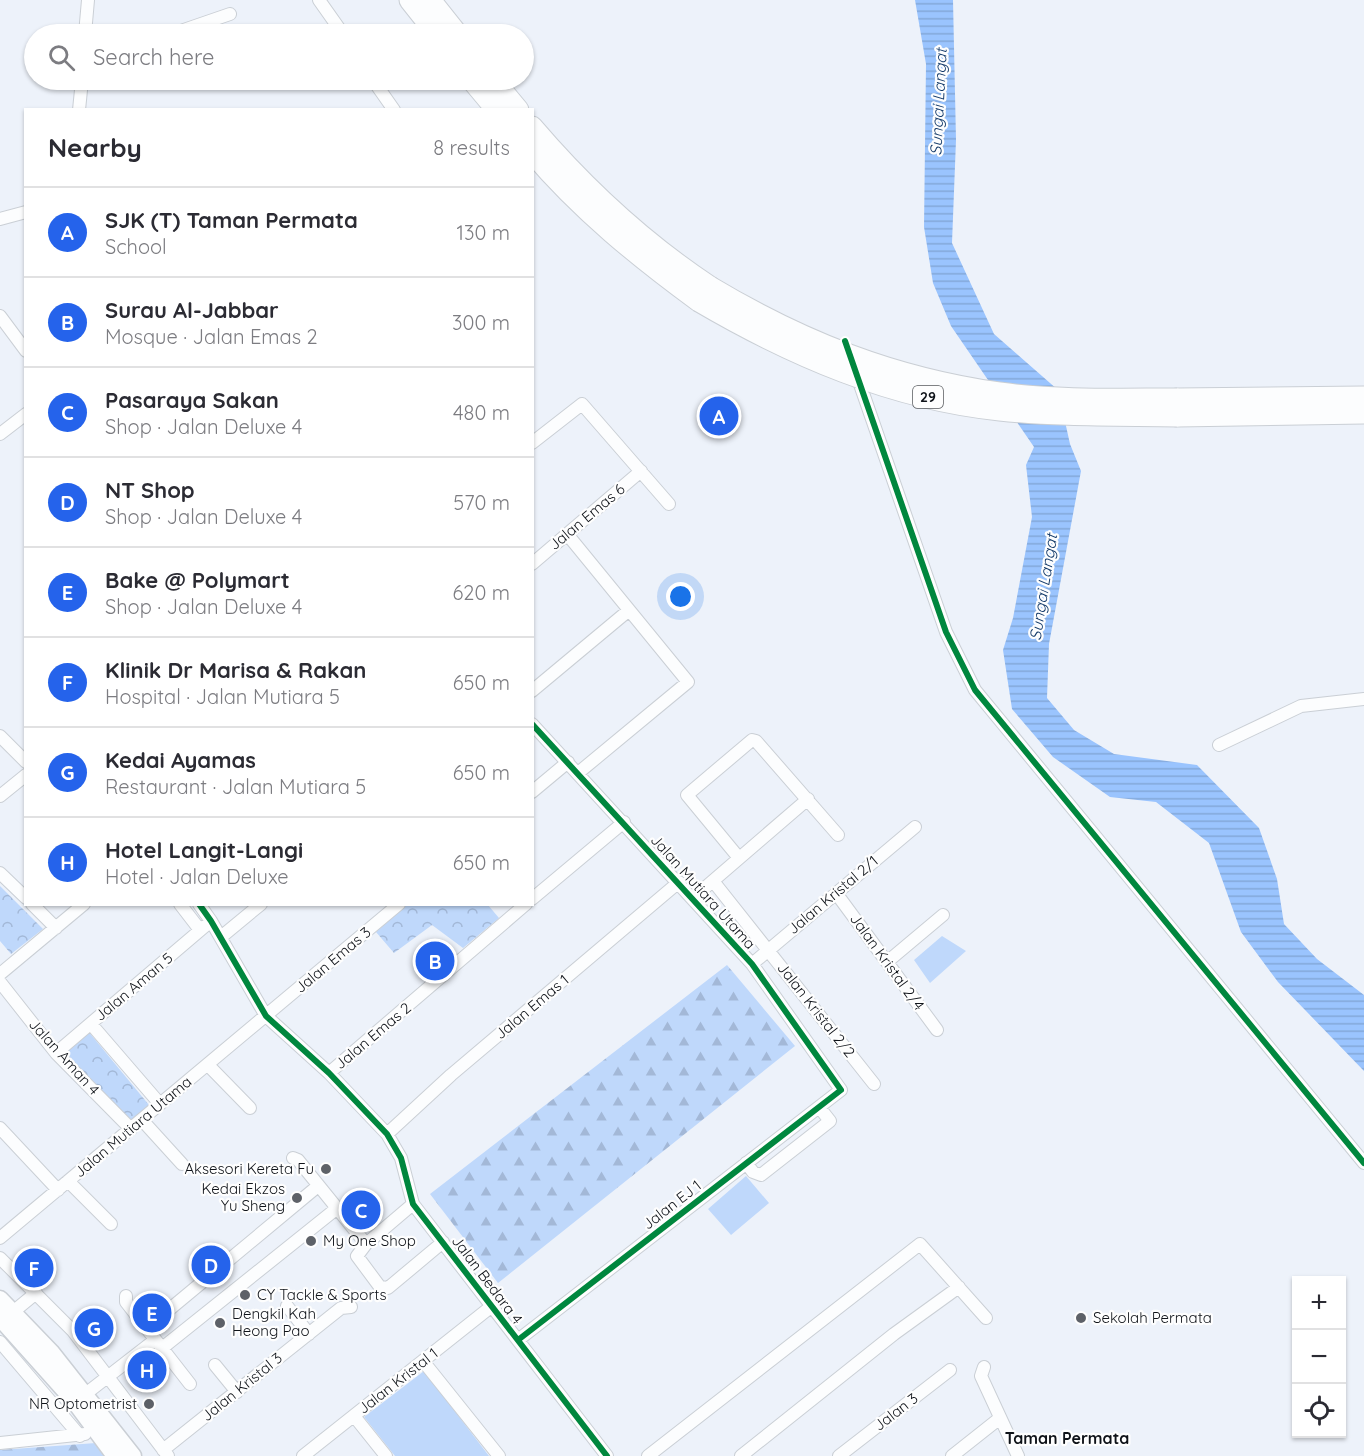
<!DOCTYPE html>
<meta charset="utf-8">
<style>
body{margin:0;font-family:Quicksand,sans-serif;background:#f7f7f7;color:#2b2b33}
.controls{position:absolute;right:18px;bottom:18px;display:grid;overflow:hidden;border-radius:0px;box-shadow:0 2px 4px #0004}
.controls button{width:54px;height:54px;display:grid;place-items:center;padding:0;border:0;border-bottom:2px solid #e1e1e2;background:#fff;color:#2b2b33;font:30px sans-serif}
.you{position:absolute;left:681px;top:597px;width:21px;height:21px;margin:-15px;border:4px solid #fff;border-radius:50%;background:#1a73e8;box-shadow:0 0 0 9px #1a73e833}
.badge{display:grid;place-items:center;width:39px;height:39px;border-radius:50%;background:#2563eb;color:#fff;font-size:20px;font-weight:700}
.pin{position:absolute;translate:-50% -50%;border:3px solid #fff;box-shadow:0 2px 6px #0006}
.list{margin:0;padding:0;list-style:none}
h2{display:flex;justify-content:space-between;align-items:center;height:78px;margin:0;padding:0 24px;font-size:26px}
h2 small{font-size:20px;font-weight:400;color:#7c7c81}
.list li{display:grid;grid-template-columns:39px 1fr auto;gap:18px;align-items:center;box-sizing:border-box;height:90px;padding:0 24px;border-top:2px solid #e1e1e2}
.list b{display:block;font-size:22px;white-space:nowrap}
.list p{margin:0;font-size:20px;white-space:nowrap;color:#7c7c81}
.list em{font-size:20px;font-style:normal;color:#7c7c81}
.icon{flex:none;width:33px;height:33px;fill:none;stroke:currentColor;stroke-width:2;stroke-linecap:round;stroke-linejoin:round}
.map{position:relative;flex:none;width:1364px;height:1456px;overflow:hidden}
.search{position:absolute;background:#fff;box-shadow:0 2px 4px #0004;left:24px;top:24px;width:510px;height:66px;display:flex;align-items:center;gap:15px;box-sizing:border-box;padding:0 21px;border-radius:33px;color:#7c7c81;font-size:22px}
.panel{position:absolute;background:#fff;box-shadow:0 2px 4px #0004;left:24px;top:108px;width:510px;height:798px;border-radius:0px}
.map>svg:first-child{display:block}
</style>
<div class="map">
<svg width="1364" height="1456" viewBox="0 0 1364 1456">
<defs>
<pattern id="forest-firs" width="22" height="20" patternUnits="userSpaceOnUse" patternTransform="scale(1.5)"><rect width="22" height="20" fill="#bfd8fb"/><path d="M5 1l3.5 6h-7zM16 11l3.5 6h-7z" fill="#a3b8d7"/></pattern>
<pattern id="park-crowns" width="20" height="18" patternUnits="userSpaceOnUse" patternTransform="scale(1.5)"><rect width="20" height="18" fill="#bfd8fb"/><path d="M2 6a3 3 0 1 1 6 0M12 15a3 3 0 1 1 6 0" fill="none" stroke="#a3b8d7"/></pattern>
<pattern id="water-rules" width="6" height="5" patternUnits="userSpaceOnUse" patternTransform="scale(1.5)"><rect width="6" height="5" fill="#9ac4fe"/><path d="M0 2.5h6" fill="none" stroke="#84a8d9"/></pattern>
</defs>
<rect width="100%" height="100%" fill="#edf2fa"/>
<path fill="url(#forest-firs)" d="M 727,965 L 795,1046 L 498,1283 L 430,1194 Z
M 96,1443 L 104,1456 L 0,1456 L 0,1450 Z"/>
<path fill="url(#park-crowns)" d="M 0,886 L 43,929 L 11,954 L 0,941 Z
M 408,904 L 488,905 L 499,918 L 463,948 L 432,925 L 394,953 L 376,932 Z
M 88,1031 L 149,1105 L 129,1122 L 63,1053 Z"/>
<path fill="#bfd8fb" d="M 942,936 L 966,951 L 930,983 L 914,960 Z
M 746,1176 L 769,1203 L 731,1235 L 708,1209 Z
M 424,1371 L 489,1456 L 395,1456 L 364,1417 Z"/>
<path fill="url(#water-rules)" d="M 915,0 L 953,0 L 956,140 L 952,243 L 994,334 L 1058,390 L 1070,444 L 1081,471 L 1049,644 L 1047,698 L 1074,730 L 1114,754 L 1197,765 L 1259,828 L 1277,879 L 1284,924 L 1317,959 L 1364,995 L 1364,1071 L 1278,982 L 1241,932 L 1209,843 L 1156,802 L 1110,797 L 1053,757 L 1012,709 L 1003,650 L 1013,618 L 1032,517 L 1026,465 L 1034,447 L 951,326 L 933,283 L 924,227 L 926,64 Z"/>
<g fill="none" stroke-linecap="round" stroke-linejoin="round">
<g stroke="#cacfd5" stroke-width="14">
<path id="street" d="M 319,0 L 343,34
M 85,34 L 88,0
M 172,34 L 230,14
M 373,80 L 394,110
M 79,110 L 82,80
M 0,219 L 26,212
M 0,316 L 26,351
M 856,373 L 946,632 L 975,690 L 1364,1163
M 0,434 L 26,414
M 532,443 L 582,404 L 669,504
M 567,534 L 688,682 L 578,773
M 532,564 L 641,471
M 532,691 L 628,611
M 0,736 L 26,762
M 1219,745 L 1301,706 L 1364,699
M 532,792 L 568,762
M 0,796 L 26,775
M 739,858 L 687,795 L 752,740 L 756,741 L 838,835
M 0,873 L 26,898
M 713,881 L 874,1084
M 836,893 L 937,1030
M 693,898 L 808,799
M 532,899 L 624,822
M 32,904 L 56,928
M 180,904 L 200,930
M 199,904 L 211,921 L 266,1016 L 329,1073 L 387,1134 L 401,1158 L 413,1204 L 607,1456
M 221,937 L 261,904
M 887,962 L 943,915
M 752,964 L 915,827
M 0,974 L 84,904
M 0,982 L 56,1053 L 131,1129
M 91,1024 L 160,1104
M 56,1053 L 211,921
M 208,1065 L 250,1108
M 329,1073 L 526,904
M 142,1120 L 182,1164
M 0,1128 L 58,1190
M 387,1134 L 451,1075 L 679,882
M 293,1158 L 298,1160 L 366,1244
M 746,1163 L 753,1172 L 761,1175 L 830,1121 L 819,1107
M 68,1181 L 111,1224
M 413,1204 L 366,1244 L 357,1256 L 380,1287 L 388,1288 L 443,1242
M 0,1238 L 399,904
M 0,1258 L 73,1331 L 168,1456
M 126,1296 L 126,1302 L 190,1384
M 287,1306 L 309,1334
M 13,1312 L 36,1293
M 147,1328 L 318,1186
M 518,1340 L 841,1090 L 752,964 L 532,724
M 0,1342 L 80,1436
M 161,1349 L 336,1209
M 423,1361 L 499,1456
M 215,1365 L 237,1392
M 984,1367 L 981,1376 L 1018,1456
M 79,1399 L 155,1340
M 354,1416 L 386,1456
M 0,1443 L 85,1434
M 163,1450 L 341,1308 L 351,1307
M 303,1456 L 492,1306
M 648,1456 L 920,1244 L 986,1318
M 741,1456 L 894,1334 L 959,1287
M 839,1456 L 950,1370
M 952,1456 L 1000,1418"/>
</g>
<g stroke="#cacfd5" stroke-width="19">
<path id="secondary" d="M 0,1299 L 51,1352 L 133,1456
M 0,1318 L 75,1402 L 115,1456"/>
</g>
<g stroke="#cacfd5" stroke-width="23">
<path id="highway" d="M 410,0 L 437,34
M 430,0 L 457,34
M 472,80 L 497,110
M 493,80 L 518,110
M 532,127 C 585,189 642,242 710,287
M 532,152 C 581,210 639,257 699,301
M 1177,399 L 1364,397
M 1177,416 L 1364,413"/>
</g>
<use href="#street" stroke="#fcfdfe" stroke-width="12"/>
<use href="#secondary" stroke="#fcfdfe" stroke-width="16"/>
<use href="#highway" stroke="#fcfdfe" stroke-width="21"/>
<g stroke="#cacfd5" stroke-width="23" stroke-linecap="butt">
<path id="highway-bridge" d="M 710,287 C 802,342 893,378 999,393 C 1058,401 1118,399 1177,399
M 699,301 C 791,355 892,399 1000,410 C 1058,416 1118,415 1177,416"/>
</g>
<use href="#highway-bridge" stroke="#fcfdfe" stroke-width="21"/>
<g stroke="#fefefe" stroke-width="10">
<path id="cycleway" d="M 845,341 L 946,632 L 975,690 L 1364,1163
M 199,904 L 211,921 L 266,1016 L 329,1073 L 387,1134 L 401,1158 L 413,1204 L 607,1456
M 518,1340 L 841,1090 L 752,964 L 532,724"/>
</g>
<use href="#cycleway" stroke="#00873e" stroke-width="6"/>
</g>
<g fill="#5d6168" stroke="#fefefe" stroke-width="2">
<circle cx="326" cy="1169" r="6"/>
<circle cx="297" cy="1198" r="6"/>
<circle cx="311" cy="1241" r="6"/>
<circle cx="245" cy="1295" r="6"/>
<circle cx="1081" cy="1318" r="6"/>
<circle cx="220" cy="1323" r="6"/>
<circle cx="149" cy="1404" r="6"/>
</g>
<g text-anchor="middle" stroke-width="4.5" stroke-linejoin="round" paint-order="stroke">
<rect fill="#fefefe" stroke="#575a5e" stroke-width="1.5" x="913" y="386" width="30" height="22" rx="4.5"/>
<g font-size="14" font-weight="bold" fill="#0f1319">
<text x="928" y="402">29</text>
</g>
<g font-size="15" fill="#0f1319" stroke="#fefefe">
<text transform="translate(587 517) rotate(-40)" y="5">Jalan Emas 6</text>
<text transform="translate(703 892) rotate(48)" y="5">Jalan Mutiara Utama</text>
<text transform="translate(833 895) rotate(-40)" y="5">Jalan Kristal 2/1</text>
<text transform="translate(333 960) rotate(-40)" y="5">Jalan Emas 3</text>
<text transform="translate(887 962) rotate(54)" y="5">Jalan Kristal 2/4</text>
<text transform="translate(134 987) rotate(-40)" y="5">Jalan Aman 5</text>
<text transform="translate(532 1007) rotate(-40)" y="5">Jalan Emas 1</text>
<text transform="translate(816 1010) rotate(52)" y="5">Jalan Kristal 2/2</text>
<text transform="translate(373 1036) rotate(-40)" y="5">Jalan Emas 2</text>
<text transform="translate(64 1057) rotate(48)" y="5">Jalan Aman 4</text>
<text transform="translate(133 1127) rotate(-40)" y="5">Jalan Mutiara Utama</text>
<text transform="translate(672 1205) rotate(-38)" y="5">Jalan EJ 1</text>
<text transform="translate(487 1280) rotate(53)" y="5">Jalan Bedara 4</text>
<text transform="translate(398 1381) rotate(-38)" y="5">Jalan Kristal 1</text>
<text transform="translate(242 1387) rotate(-39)" y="5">Jalan Kristal 3</text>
<text transform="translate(896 1412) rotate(-38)" y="5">Jalan 3</text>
</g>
<g font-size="15" fill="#0f1319" stroke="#fefefe" text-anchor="start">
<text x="314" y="1174" text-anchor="end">Aksesori Kereta Fu</text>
<text x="285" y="1194" text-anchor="end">Kedai Ekzos<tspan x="285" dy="17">Yu Sheng</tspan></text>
<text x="323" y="1246">My One Shop</text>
<text x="257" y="1300">CY Tackle &amp; Sports</text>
<text x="232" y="1319">Dengkil Kah<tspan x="232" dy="17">Heong Pao</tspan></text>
<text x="1093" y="1323">Sekolah Permata</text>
<text x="137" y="1409" text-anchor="end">NR Optometrist</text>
</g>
<g font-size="16" font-style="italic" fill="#123969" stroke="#fefefe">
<text transform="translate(938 102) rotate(-87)" y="6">Sungai Langat</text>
<text transform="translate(1043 587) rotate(-81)" y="6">Sungai Langat</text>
</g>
<g font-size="16" font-weight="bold" fill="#0f1319" stroke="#fefefe">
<text x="1067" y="1444">Taman Permata</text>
</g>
</g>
</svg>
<div class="controls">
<button>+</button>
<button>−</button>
<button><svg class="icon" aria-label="locate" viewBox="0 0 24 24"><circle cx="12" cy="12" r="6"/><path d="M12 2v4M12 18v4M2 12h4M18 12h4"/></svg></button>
</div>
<div class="you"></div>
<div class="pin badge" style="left:719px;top:416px">A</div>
<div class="pin badge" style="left:435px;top:961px">B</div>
<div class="pin badge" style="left:361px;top:1210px">C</div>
<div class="pin badge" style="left:211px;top:1265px">D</div>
<div class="pin badge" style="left:152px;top:1313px">E</div>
<div class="pin badge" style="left:34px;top:1268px">F</div>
<div class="pin badge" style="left:94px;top:1328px">G</div>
<div class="pin badge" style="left:147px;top:1370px">H</div>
<div class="search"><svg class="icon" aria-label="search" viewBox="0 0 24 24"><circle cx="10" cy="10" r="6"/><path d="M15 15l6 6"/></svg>Search here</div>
<section class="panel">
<h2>Nearby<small>8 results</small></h2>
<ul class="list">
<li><span class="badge">A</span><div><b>SJK (T) Taman Permata</b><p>School</p></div><em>130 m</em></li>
<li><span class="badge">B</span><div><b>Surau Al-Jabbar</b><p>Mosque · Jalan Emas 2</p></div><em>300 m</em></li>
<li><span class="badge">C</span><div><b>Pasaraya Sakan</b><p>Shop · Jalan Deluxe 4</p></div><em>480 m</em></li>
<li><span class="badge">D</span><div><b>NT Shop</b><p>Shop · Jalan Deluxe 4</p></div><em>570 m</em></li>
<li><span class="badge">E</span><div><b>Bake @ Polymart</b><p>Shop · Jalan Deluxe 4</p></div><em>620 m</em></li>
<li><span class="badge">F</span><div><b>Klinik Dr Marisa &amp; Rakan</b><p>Hospital · Jalan Mutiara 5</p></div><em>650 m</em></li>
<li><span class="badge">G</span><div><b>Kedai Ayamas</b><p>Restaurant · Jalan Mutiara 5</p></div><em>650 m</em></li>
<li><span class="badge">H</span><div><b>Hotel Langit-Langi</b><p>Hotel · Jalan Deluxe</p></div><em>650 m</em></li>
</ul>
</section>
</div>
